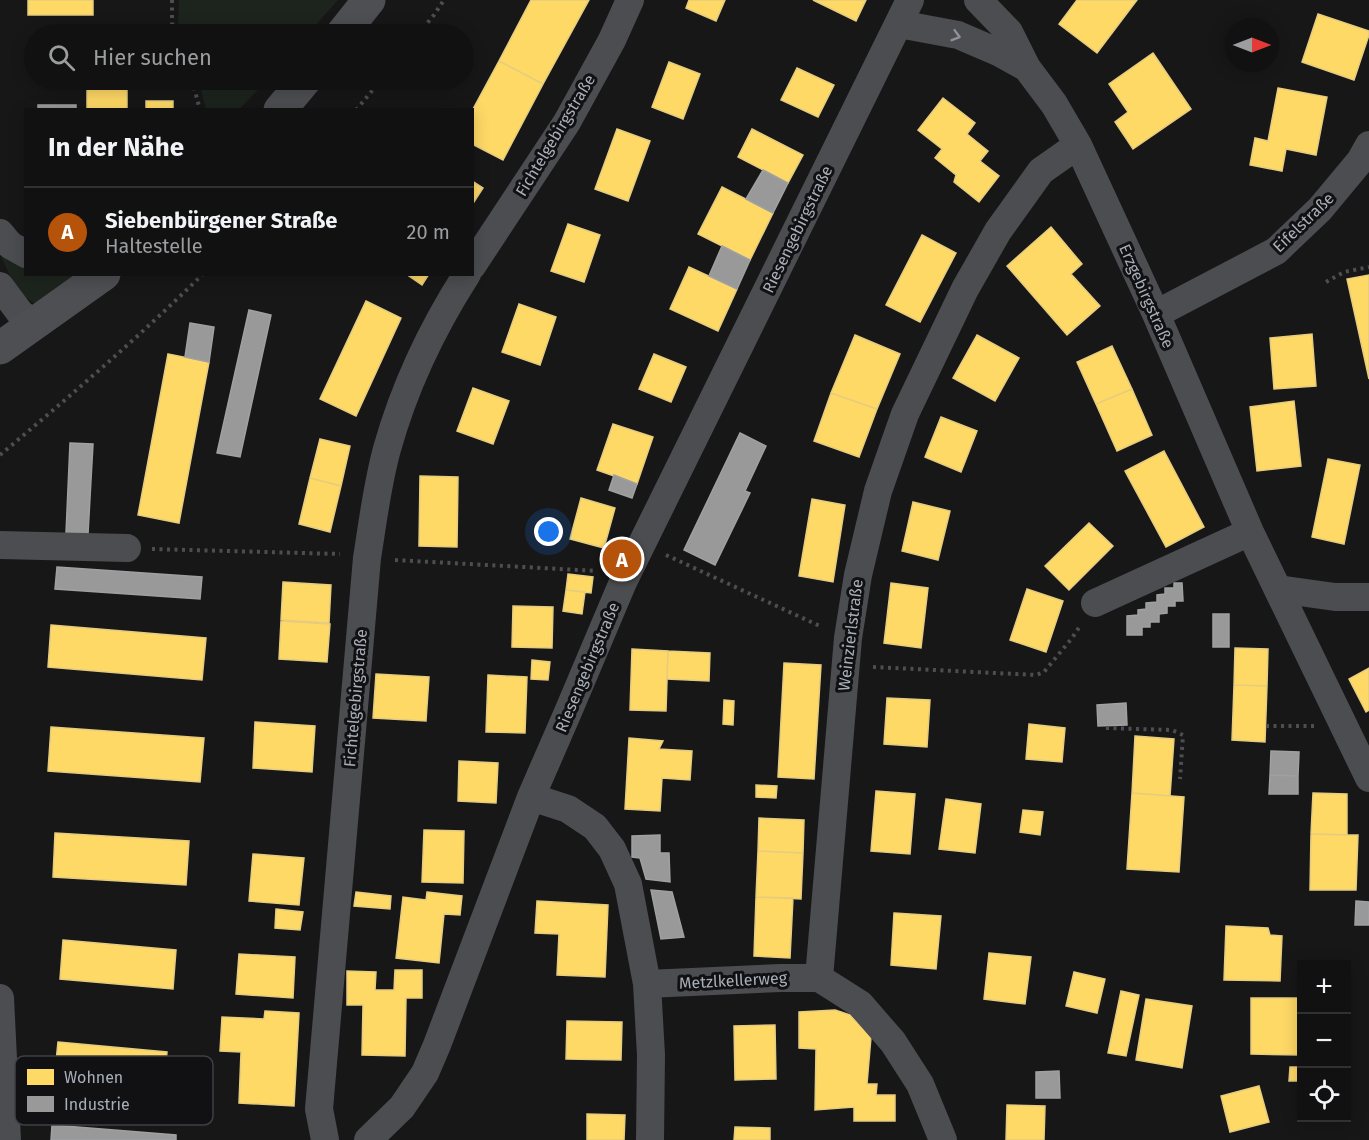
<!DOCTYPE html>
<html lang="de">
<meta charset="utf-8">
<style>
body{margin:0;font-family:"Fira Sans",sans-serif;background:#1a1a1a;color:#f1f3f6}
.controls{position:absolute;right:18px;bottom:18px;display:grid;overflow:hidden;border-radius:0px;box-shadow:0 3px 15px #0003}
.controls button{width:54px;height:54px;display:grid;place-items:center;padding:0;border:0;border-bottom:2px solid #303131;background:#111;color:#f1f3f6;font:30px sans-serif}
.compass{position:absolute;left:1225px;top:18px;width:54px;height:54px;border-radius:50%;background:#111;box-shadow:0 3px 15px #0003;rotate:90deg}
.you{position:absolute;left:549px;top:532px;width:21px;height:21px;margin:-15px;border:4px solid #fff;border-radius:50%;background:#1a73e8;box-shadow:0 0 0 9px #1a73e833}
.badge{display:grid;place-items:center;width:39px;height:39px;border-radius:50%;background:#b45309;color:#fff;font-size:20px;font-weight:700}
.pin{position:absolute;translate:-50% -50%;border:3px solid #fff;box-shadow:0 2px 6px #0006}
.list{margin:0;padding:0;list-style:none}
h2{display:flex;justify-content:space-between;align-items:center;height:78px;margin:0;padding:0 24px;font-size:26px}
h2 small{font-size:20px;font-weight:400;color:#9c9d9f}
.list li{display:grid;grid-template-columns:39px 1fr auto;gap:18px;align-items:center;box-sizing:border-box;height:90px;padding:0 24px;border-top:2px solid #303131}
.list b{display:block;font-size:22px;white-space:nowrap}
.list p{margin:0;font-size:20px;white-space:nowrap;color:#9c9d9f}
.list em{font-size:20px;font-style:normal;color:#9c9d9f}
.icon{flex:none;width:33px;height:33px;fill:none;stroke:currentColor;stroke-width:2;stroke-linecap:round;stroke-linejoin:round}
.map{position:relative;flex:none;width:1369px;height:1140px;overflow:hidden}
.search{position:absolute;background:#111;box-shadow:0 3px 15px #0003;left:24px;top:24px;width:450px;height:66px;display:flex;align-items:center;gap:15px;box-sizing:border-box;padding:0 21px;border-radius:33px;color:#9c9d9f;font-size:22px}
.panel{position:absolute;background:#111;box-shadow:0 3px 15px #0003;left:24px;top:108px;width:450px;height:168px;border-radius:0px}
.map>svg:first-child{display:block}
</style>
<div class="map">
<svg width="1369" height="1140" viewBox="0 0 1369 1140">
<rect width="100%" height="100%" fill="#171717"/>
<path fill="#1d241d" d="M 179,0 L 338,0 L 308,34 L 182,34 L 178,23 Z
M 198,80 L 267,80 L 239,110 L 206,109 Z
M 0,254 L 25,264 L 26,274 L 75,275 L 37,305 L 22,295 L 13,282 Z"/>
<path fill="#ffd966" stroke="#e5cc7f" stroke-width="1.5" d="M 28,0 L 93,0 L 93,15 L 28,15 Z
M 531,0 L 589,0 L 543,84 L 499,61 Z
M 689,0 L 725,0 L 716,21 L 686,8 Z
M 813,0 L 866,0 L 856,21 Z
M 1077,0 L 1137,0 L 1097,53 L 1059,24 Z
M 1318,14 L 1369,31 L 1369,35 L 1354,80 L 1302,62 Z
M 1153,53 L 1191,109 L 1133,149 L 1115,122 L 1128,112 L 1109,84 Z
M 499,61 L 543,84 L 503,160 L 472,144 L 472,111 Z
M 669,62 L 700,74 L 683,119 L 652,107 Z
M 797,68 L 834,85 L 818,117 L 781,100 Z
M 87,80 L 127,80 L 127,110 L 87,110 Z
M 1278,88 L 1327,97 L 1316,155 L 1286,149 L 1282,171 L 1250,165 L 1255,138 L 1268,141 Z
M 943,98 L 975,123 L 967,134 L 988,151 L 980,161 L 999,176 L 979,202 L 954,182 L 956,175 L 935,158 L 942,149 L 918,130 Z
M 146,101 L 173,101 L 173,110 L 146,110 Z
M 617,129 L 650,141 L 628,201 L 595,189 Z
M 752,129 L 803,155 L 788,183 L 738,157 Z
M 472,181 L 483,188 L 472,205 Z
M 722,187 L 773,213 L 750,260 L 698,234 Z
M 568,224 L 600,235 L 584,282 L 551,271 Z
M 1051,227 L 1082,264 L 1071,274 L 1100,306 L 1067,335 L 1007,266 Z
M 922,235 L 956,253 L 920,322 L 886,305 Z
M 689,267 L 737,289 L 718,331 L 670,309 Z
M 406,274 L 429,274 L 422,285 Z
M 1369,275 L 1369,379 L 1347,279 Z
M 366,301 L 401,318 L 356,416 L 320,399 Z
M 519,304 L 556,317 L 540,365 L 502,352 Z
M 1312,334 L 1316,386 L 1274,389 L 1270,338 Z
M 855,335 L 900,354 L 877,409 L 831,393 Z
M 977,335 L 1019,358 L 995,401 L 953,378 Z
M 1112,346 L 1132,389 L 1096,404 L 1077,362 Z
M 168,354 L 209,362 L 179,523 L 138,515 Z
M 654,354 L 686,367 L 671,402 L 639,389 Z
M 473,388 L 509,401 L 493,444 L 457,431 Z
M 1132,389 L 1152,435 L 1117,451 L 1096,404 Z
M 831,393 L 877,409 L 859,457 L 814,441 Z
M 1294,401 L 1301,466 L 1257,471 L 1250,407 Z
M 941,417 L 977,431 L 961,472 L 925,457 Z
M 613,424 L 653,437 L 637,484 L 597,470 Z
M 320,439 L 350,446 L 341,486 L 310,478 Z
M 1164,451 L 1204,527 L 1166,547 L 1125,471 Z
M 1328,459 L 1360,465 L 1344,544 L 1312,537 Z
M 420,476 L 458,477 L 457,547 L 419,546 Z
M 310,478 L 341,486 L 330,532 L 299,524 Z
M 581,498 L 615,508 L 604,548 L 570,539 Z
M 812,499 L 845,505 L 833,582 L 799,576 Z
M 913,502 L 950,511 L 938,560 L 902,551 Z
M 1089,523 L 1113,546 L 1069,590 L 1045,566 Z
M 568,574 L 593,577 L 591,593 L 566,590 Z
M 283,582 L 331,585 L 329,623 L 281,620 Z
M 891,583 L 928,588 L 921,648 L 884,643 Z
M 1027,589 L 1063,601 L 1046,652 L 1010,640 Z
M 566,590 L 585,592 L 582,614 L 563,611 Z
M 513,606 L 553,607 L 552,648 L 512,647 Z
M 281,621 L 330,624 L 327,662 L 279,659 Z
M 51,625 L 206,638 L 202,680 L 48,667 Z
M 1235,648 L 1268,649 L 1267,686 L 1234,685 Z
M 632,649 L 668,651 L 666,711 L 630,710 Z
M 668,651 L 710,653 L 709,681 L 667,679 Z
M 532,660 L 550,662 L 548,680 L 531,679 Z
M 784,663 L 821,665 L 814,779 L 778,777 Z
M 1369,668 L 1369,710 L 1366,712 L 1349,679 Z
M 376,674 L 429,677 L 426,721 L 373,718 Z
M 488,675 L 527,677 L 525,733 L 486,732 Z
M 1234,685 L 1267,686 L 1265,742 L 1232,740 Z
M 887,698 L 930,700 L 927,747 L 884,744 Z
M 724,700 L 734,701 L 733,725 L 723,724 Z
M 255,722 L 315,726 L 312,772 L 253,768 Z
M 1029,724 L 1065,728 L 1062,762 L 1026,759 Z
M 51,727 L 204,738 L 200,782 L 48,771 Z
M 1135,736 L 1174,739 L 1170,796 L 1132,793 Z
M 629,738 L 663,741 L 659,749 L 692,751 L 690,780 L 662,778 L 660,811 L 625,809 Z
M 459,761 L 498,763 L 496,803 L 458,801 Z
M 756,785 L 777,786 L 776,798 L 756,797 Z
M 876,791 L 915,794 L 910,854 L 871,851 Z
M 1132,793 L 1184,797 L 1179,872 L 1127,869 Z
M 1313,793 L 1347,794 L 1347,835 L 1311,834 Z
M 946,799 L 981,804 L 975,853 L 939,849 Z
M 1023,810 L 1043,812 L 1040,835 L 1020,832 Z
M 759,818 L 804,820 L 803,853 L 758,851 Z
M 424,830 L 464,831 L 463,883 L 422,882 Z
M 55,833 L 189,841 L 186,885 L 53,877 Z
M 1311,834 L 1358,835 L 1356,890 L 1310,890 Z
M 758,851 L 803,853 L 801,899 L 756,897 Z
M 253,854 L 304,858 L 299,905 L 249,901 Z
M 356,892 L 391,896 L 390,909 L 354,906 Z
M 427,892 L 462,896 L 460,915 L 444,914 L 439,963 L 396,958 L 403,897 L 426,900 Z
M 756,897 L 793,898 L 790,958 L 754,956 Z
M 537,901 L 608,905 L 605,977 L 557,975 L 559,934 L 535,933 Z
M 276,909 L 303,912 L 300,930 L 275,928 Z
M 894,913 L 941,916 L 936,969 L 891,965 Z
M 1226,926 L 1268,928 L 1270,935 L 1282,936 L 1280,981 L 1224,980 Z
M 63,940 L 176,950 L 173,989 L 60,979 Z
M 989,953 L 1031,957 L 1025,1004 L 984,999 Z
M 239,954 L 295,957 L 293,998 L 236,994 Z
M 395,970 L 422,970 L 422,998 L 406,998 L 405,1056 L 362,1055 L 363,1005 L 347,1005 L 347,971 L 376,972 L 375,990 L 394,990 Z
M 1074,972 L 1105,979 L 1097,1013 L 1066,1006 Z
M 1121,991 L 1139,995 L 1126,1056 L 1108,1053 Z
M 1251,998 L 1300,998 L 1299,1055 L 1251,1054 Z
M 1146,999 L 1192,1006 L 1182,1068 L 1136,1060 Z
M 835,1010 L 850,1015 L 871,1037 L 867,1084 L 877,1084 L 876,1095 L 895,1095 L 895,1121 L 854,1121 L 854,1107 L 815,1110 L 816,1049 L 799,1048 L 799,1012 Z
M 265,1011 L 299,1013 L 294,1106 L 239,1103 L 241,1052 L 220,1051 L 222,1017 L 264,1019 Z
M 567,1021 L 622,1022 L 621,1060 L 566,1059 Z
M 775,1025 L 776,1079 L 735,1080 L 734,1026 Z
M 58,1042 L 167,1052 L 164,1091 L 54,1081 Z
M 1290,1067 L 1302,1067 L 1302,1081 L 1289,1081 Z
M 1259,1086 L 1269,1122 L 1230,1132 L 1221,1096 Z
M 1007,1105 L 1045,1106 L 1044,1140 L 1006,1140 Z
M 587,1114 L 625,1115 L 624,1140 L 587,1140 Z
M 735,1127 L 770,1128 L 770,1140 L 734,1140 Z"/>
<path fill="#999" stroke="#9ea0a2" stroke-width="1.5" d="M 38,105 L 76,105 L 76,110 L 38,110 Z
M 763,170 L 788,183 L 773,213 L 746,199 Z
M 722,246 L 750,260 L 737,289 L 709,276 Z
M 249,310 L 271,315 L 240,457 L 217,453 Z
M 190,323 L 214,327 L 209,362 L 185,357 Z
M 740,433 L 766,446 L 745,491 L 750,493 L 715,565 L 684,550 Z
M 70,443 L 93,444 L 88,534 L 66,533 Z
M 614,475 L 637,484 L 632,498 L 609,490 Z
M 57,567 L 202,577 L 200,599 L 55,589 Z
M 1174,583 L 1182,583 L 1183,601 L 1175,601 L 1175,606 L 1167,606 L 1167,613 L 1159,614 L 1159,622 L 1150,622 L 1150,627 L 1142,627 L 1142,635 L 1127,635 L 1127,616 L 1138,615 L 1138,610 L 1146,609 L 1146,603 L 1157,602 L 1157,595 L 1165,594 L 1165,588 L 1174,588 Z
M 1213,614 L 1229,614 L 1229,647 L 1213,647 Z
M 1126,703 L 1127,725 L 1098,726 L 1097,705 Z
M 1271,751 L 1299,752 L 1298,776 L 1270,775 Z
M 1270,775 L 1298,776 L 1298,794 L 1269,794 Z
M 660,835 L 660,853 L 669,853 L 670,882 L 646,879 L 640,858 L 632,857 L 632,836 Z
M 651,890 L 672,892 L 684,937 L 661,939 Z
M 1356,901 L 1369,902 L 1369,925 L 1355,925 Z
M 1059,1071 L 1060,1098 L 1036,1098 L 1036,1072 Z
M 52,1125 L 176,1135 L 176,1140 L 51,1140 Z"/>
<g fill="none" stroke-linecap="round" stroke-linejoin="round">
<path stroke="#4d4e52" stroke-width="4" stroke-dasharray="3 4.5" stroke-linecap="butt" d="M 172,0 L 172,23 L 176,34
M 418,34 L 434,15 L 444,0
M 192,80 L 200,110
M 356,110 L 381,80
M 1326,282 L 1344,272 L 1369,267
M 0,455 C 69,397 138,338 203,274
M 152,549 L 340,554
M 666,555 L 822,627
M 395,560 L 597,571
M 873,667 L 1036,675 L 1044,672 L 1072,638 L 1080,626
M 1266,726 L 1314,726
M 1106,728 L 1172,730 L 1183,735 L 1180,779"/>
<path stroke="#4b4d50" stroke-width="28" d="M 978,0 L 1009,32 L 1027,68 L 1054,104 L 1078,145 L 1156,314 L 1250,532 L 1369,778
M 899,24 L 958,35 L 1000,53 L 1027,68
M 0,233 L 10,245 L 26,254
M 472,266 L 567,122 L 612,40 L 630,0
M 0,286 L 20,313 L 34,324
M 1156,314 L 1276,251 L 1320,209 L 1360,161 L 1369,145
M 0,545 L 127,548
M 1278,589 L 1335,597 L 1369,597
M 1095,603 L 1250,532
M 531,797 L 568,809 L 595,827 L 612,849 L 628,884 L 647,984 L 651,1055 L 650,1140
M 819,978 L 848,638 L 858,575 L 878,491 L 905,414 L 965,289 L 998,231 L 1041,171 L 1078,145
M 819,978 L 860,1004 L 893,1042 L 920,1084 L 943,1140
M 647,984 L 781,978 L 819,978
M 0,998 L 7,1140
M 325,1140 L 319,1109 L 367,558 C 373,521 377,485 387,449 C 404,388 433,327 467,274
M 368,1140 L 402,1107 L 425,1073 L 437,1045 L 531,797 L 568,712 L 623,582 L 910,0"/>
<path stroke="#4d4f52" stroke-width="33" d="M 342,34 L 369,0
M 280,110 L 305,80
M 0,348 L 104,274"/>
</g>
<defs><path id="oneway-chevron" d="M-2-3.5L2.5 0L-2 3.5" fill="none" stroke-width="1.6" stroke-linecap="round" stroke-linejoin="round" transform="scale(1.5)"/></defs>
<use stroke="#8c9299" href="#oneway-chevron" transform="translate(956 36) rotate(16)"/>
<g text-anchor="middle" stroke-width="6" stroke-linejoin="round" paint-order="stroke">
<g font-size="16" fill="#a8afb8" stroke="#111113">
<text transform="translate(555 135) rotate(-59)" y="6">Fichtelgebirgstraße</text>
<text transform="translate(1303 222) rotate(-44)" y="6">Eifelstraße</text>
<text transform="translate(797 229) rotate(-64)" y="6">Riesengebirgstraße</text>
<text transform="translate(1147 296) rotate(66)" y="6">Erzgebirgstraße</text>
<text transform="translate(850 635) rotate(-83)" y="6">Weinzierlstraße</text>
<text transform="translate(587 667) rotate(-67)" y="6">Riesengebirgstraße</text>
<text transform="translate(355 698) rotate(-85)" y="6">Fichtelgebirgstraße</text>
<text transform="translate(733 980) rotate(-3)" y="6">Metzlkellerweg</text>
</g>
</g>
<rect x="15" y="1056" width="198" height="69" rx="9" fill="#111113" stroke="#3e4045" stroke-width="1.5"/>
<rect x="27" y="1069" width="27" height="16" fill="#ffd966"/>
<rect x="27" y="1096" width="27" height="16" fill="#999"/>
<g font-size="16" fill="#a8afb8">
<text x="64" y="1083">Wohnen</text>
<text x="64" y="1110">Industrie</text>
</g>
</svg>
<div class="controls">
<button>+</button>
<button>−</button>
<button><svg class="icon" aria-label="locate" viewBox="0 0 24 24"><circle cx="12" cy="12" r="6"/><path d="M12 2v4M12 18v4M2 12h4M18 12h4"/></svg></button>
</div>
<svg class="compass" viewBox="-18 -18 36 36"><path d="M0-13l5 13h-10z" fill="#e53935"/><path d="M0 13l5-13h-10z" fill="#9c9d9f"/></svg>
<div class="you"></div>
<div class="pin badge" style="left:622px;top:559px">A</div>
<div class="search"><svg class="icon" aria-label="search" viewBox="0 0 24 24"><circle cx="10" cy="10" r="6"/><path d="M15 15l6 6"/></svg>Hier suchen</div>
<section class="panel">
<h2>In der Nähe<small></small></h2>
<ul class="list">
<li><span class="badge">A</span><div><b>Siebenbürgener Straße</b><p>Haltestelle</p></div><em>20 m</em></li>
</ul>
</section>
</div>
